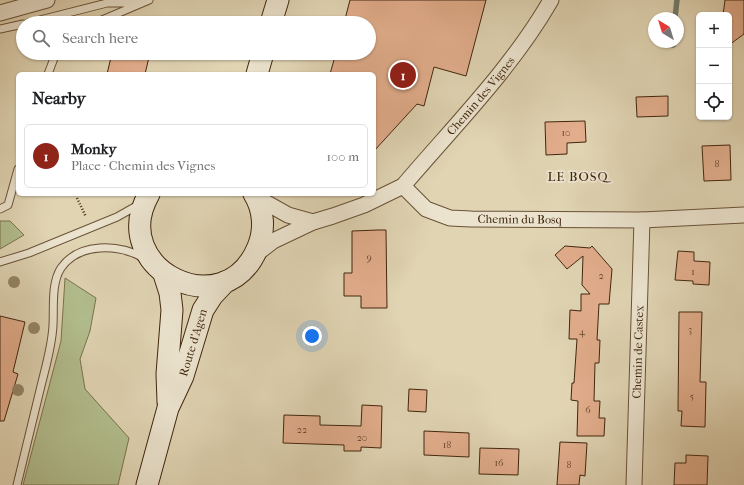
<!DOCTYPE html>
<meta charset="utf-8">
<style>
body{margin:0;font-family:"IM FELL French Canon",serif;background:#f6f6f6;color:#202124}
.controls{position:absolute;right:12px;top:12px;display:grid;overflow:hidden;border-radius:6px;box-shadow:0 1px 3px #0004}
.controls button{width:36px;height:36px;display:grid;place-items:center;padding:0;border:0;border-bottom:1px solid #e0e0e0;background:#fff;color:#202124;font:20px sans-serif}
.compass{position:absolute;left:648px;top:12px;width:36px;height:36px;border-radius:50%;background:#fff;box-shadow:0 1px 3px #0004;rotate:322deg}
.you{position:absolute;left:312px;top:336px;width:14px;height:14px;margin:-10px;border:3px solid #fff;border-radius:50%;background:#1a73e8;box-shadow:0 0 0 6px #1a73e833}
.badge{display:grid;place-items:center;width:26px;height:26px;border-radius:50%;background:#8f2418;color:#fff;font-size:13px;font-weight:700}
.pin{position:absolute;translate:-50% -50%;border:2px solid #fff;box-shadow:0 1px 4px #0006}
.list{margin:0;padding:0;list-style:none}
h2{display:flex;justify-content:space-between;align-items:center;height:52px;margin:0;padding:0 16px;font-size:17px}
h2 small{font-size:13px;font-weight:400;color:#757577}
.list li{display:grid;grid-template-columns:26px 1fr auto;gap:12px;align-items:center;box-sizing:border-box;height:64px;margin:0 8px 8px;padding:0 8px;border:1px solid #e0e0e0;border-radius:6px}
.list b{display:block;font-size:15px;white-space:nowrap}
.list p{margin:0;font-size:13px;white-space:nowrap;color:#757577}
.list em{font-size:13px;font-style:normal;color:#757577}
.icon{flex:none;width:22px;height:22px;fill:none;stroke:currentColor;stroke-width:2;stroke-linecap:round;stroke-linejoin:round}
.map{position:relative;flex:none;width:744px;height:485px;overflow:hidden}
.search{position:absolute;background:#fff;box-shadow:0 1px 3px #0004;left:16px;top:16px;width:360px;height:44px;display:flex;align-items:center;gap:10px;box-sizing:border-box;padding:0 14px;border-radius:22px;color:#757577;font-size:15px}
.panel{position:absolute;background:#fff;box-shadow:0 1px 3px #0004;left:16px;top:72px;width:360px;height:124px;border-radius:6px}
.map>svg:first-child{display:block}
</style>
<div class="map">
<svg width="744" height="485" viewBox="0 0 744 485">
<rect width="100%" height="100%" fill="#e0d4b3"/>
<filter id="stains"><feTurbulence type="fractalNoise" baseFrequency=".005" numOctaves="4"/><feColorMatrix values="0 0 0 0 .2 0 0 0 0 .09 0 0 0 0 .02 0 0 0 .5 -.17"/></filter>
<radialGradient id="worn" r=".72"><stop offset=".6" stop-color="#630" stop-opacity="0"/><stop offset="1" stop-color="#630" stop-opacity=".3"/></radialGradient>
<path fill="#b2bd8d" stroke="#7a724e" d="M 0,221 L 10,221 L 24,235 L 0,249 Z
M 65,278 L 96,298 L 90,331 L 80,359 L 85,389 L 129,438 L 118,485 L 23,485 L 61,341 Z"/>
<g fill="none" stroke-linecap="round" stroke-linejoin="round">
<path stroke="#737e6f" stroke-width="5.5" d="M 675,18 L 677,0
M 673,45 L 673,42"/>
</g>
<path fill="#e2ad8c" stroke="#41260e" d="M 350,0 L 486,0 L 466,76 L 434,67 L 424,106 L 417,104 L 374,151 L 374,74 L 330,74 L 336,53 L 369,53 L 369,23 L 344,23 Z
M 725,0 L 744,0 L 744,34 L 729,45 L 729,15 L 723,15 Z
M 112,53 L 150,53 L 145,74 L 107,74 Z
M 668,96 L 668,116 L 637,117 L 636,97 Z
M 585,121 L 586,142 L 567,143 L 567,154 L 546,155 L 545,122 Z
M 730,145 L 731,180 L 704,181 L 702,146 Z
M 378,230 L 386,230 L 387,308 L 361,308 L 361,296 L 344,296 L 344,273 L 352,273 L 352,231 Z
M 565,246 L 590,248 L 592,246 L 612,269 L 609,304 L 599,304 L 597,340 L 600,340 L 599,363 L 595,363 L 594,401 L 600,401 L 599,418 L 605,418 L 604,436 L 577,436 L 578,401 L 571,400 L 572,383 L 574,383 L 577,339 L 569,339 L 570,310 L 581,311 L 581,294 L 590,294 L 582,285 L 583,256 L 567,269 L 555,255 Z
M 678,251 L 694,252 L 694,261 L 710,262 L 709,285 L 693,284 L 693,281 L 675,280 Z
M 679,312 L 702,312 L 700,382 L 706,382 L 705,427 L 681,426 L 682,411 L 678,411 Z
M 0,316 L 25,322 L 13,372 L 18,374 L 4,421 L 0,421 Z
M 409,389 L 427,390 L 426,412 L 408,411 Z
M 362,405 L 382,406 L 381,448 L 361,447 L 361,451 L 344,451 L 344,445 L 283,443 L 284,415 L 320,416 L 320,425 L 361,426 Z
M 424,431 L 469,433 L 469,457 L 424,455 Z
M 560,442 L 587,443 L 585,476 L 580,475 L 579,485 L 557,485 Z
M 480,448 L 519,449 L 518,475 L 479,474 Z
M 686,455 L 708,456 L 707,485 L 674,485 L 675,463 L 686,463 Z"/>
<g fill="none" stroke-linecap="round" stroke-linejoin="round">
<g stroke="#695237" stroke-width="9">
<path id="service" d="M 28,23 L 107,3 L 141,3
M 56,23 L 67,15
M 95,23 L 149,0
M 0,29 L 23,24
M 48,74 L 56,53
M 0,209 L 8,205 L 18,169
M 0,262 L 29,253 L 117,217 L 140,204
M 17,485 C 25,453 32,422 40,390 C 45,369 52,347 53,325 C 54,308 51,283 61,268 C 79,242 119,244 144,258"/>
</g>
<g stroke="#695237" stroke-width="17">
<g id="minor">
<path d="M 0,13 L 47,0"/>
<path id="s1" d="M 403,186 C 454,126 512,68 551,0"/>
<path d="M 256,197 L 288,215 L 313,222"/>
<path id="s2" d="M 255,255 L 273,241 L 313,222 L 333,216 L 364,205 L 403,186 L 426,209 L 450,218 L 471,219 L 642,220 L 744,215"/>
<path id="s3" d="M 634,485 L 642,220"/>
</g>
</g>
<g stroke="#41260e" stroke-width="23">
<g id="secondary">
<path d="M 271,23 L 278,0"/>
<path d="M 257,74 L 263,53"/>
<path d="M 149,194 C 106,269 225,328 258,247 C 265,230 264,210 254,194"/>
<path d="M 164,274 L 170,293 L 172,310 L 167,374 L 168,402"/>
<path id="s4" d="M 147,485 L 168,408 L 183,376 L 203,310 L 212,296 L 225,282"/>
</g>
</g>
<path stroke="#41260e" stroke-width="2.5" stroke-dasharray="1 2" stroke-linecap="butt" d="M 77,198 L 86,217"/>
<use href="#service" stroke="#ebe3ce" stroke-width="7"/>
<use href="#minor" stroke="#ebe3ce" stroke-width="15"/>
<use href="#secondary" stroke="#ebe3ce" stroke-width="21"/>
</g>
<g fill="#958566">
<circle cx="14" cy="282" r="6"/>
<circle cx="34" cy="328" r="6"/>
<circle cx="18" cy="390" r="6"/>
</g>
<g text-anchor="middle" stroke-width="3.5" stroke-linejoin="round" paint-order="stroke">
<g font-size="10" fill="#69482e">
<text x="566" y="136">10</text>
<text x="717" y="167">8</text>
<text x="369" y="261">9</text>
<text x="693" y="275">1</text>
<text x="601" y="279">2</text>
<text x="690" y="333">3</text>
<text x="582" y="335">4</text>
<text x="692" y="400">5</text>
<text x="588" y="413">6</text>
<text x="302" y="433">22</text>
<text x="362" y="441">20</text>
<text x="447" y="448">18</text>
<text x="499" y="466">16</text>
<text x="569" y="468">8</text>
</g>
<g font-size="12" fill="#41260e" stroke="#ebe3ce">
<text dy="4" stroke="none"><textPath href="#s1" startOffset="119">Chemin des Vignes</textPath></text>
<text dy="4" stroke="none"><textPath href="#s2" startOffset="292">Chemin du Bosq</textPath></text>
<text dy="4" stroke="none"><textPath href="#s4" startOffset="150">Route d'Agen</textPath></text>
<text dy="4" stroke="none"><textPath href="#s3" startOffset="133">Chemin de Castex</textPath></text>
</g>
<g font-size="13" letter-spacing="1" fill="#41260e" stroke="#ebe3ce">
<text x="578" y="181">LE BOSQ</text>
</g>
</g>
<rect width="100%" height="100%" filter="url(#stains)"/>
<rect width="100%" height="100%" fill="url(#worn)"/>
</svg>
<div class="controls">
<button>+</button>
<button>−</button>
<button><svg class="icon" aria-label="locate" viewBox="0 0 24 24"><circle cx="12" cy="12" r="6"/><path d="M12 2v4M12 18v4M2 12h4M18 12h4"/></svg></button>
</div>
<svg class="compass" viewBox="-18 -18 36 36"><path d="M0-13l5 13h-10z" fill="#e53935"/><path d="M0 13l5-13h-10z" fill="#757577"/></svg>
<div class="you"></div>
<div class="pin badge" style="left:403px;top:75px">1</div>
<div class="search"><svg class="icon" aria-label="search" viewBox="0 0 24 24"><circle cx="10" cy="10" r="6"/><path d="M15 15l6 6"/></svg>Search here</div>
<section class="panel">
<h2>Nearby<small></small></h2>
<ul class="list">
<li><span class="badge">1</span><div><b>Monky</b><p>Place · Chemin des Vignes</p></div><em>100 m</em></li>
</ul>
</section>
</div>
